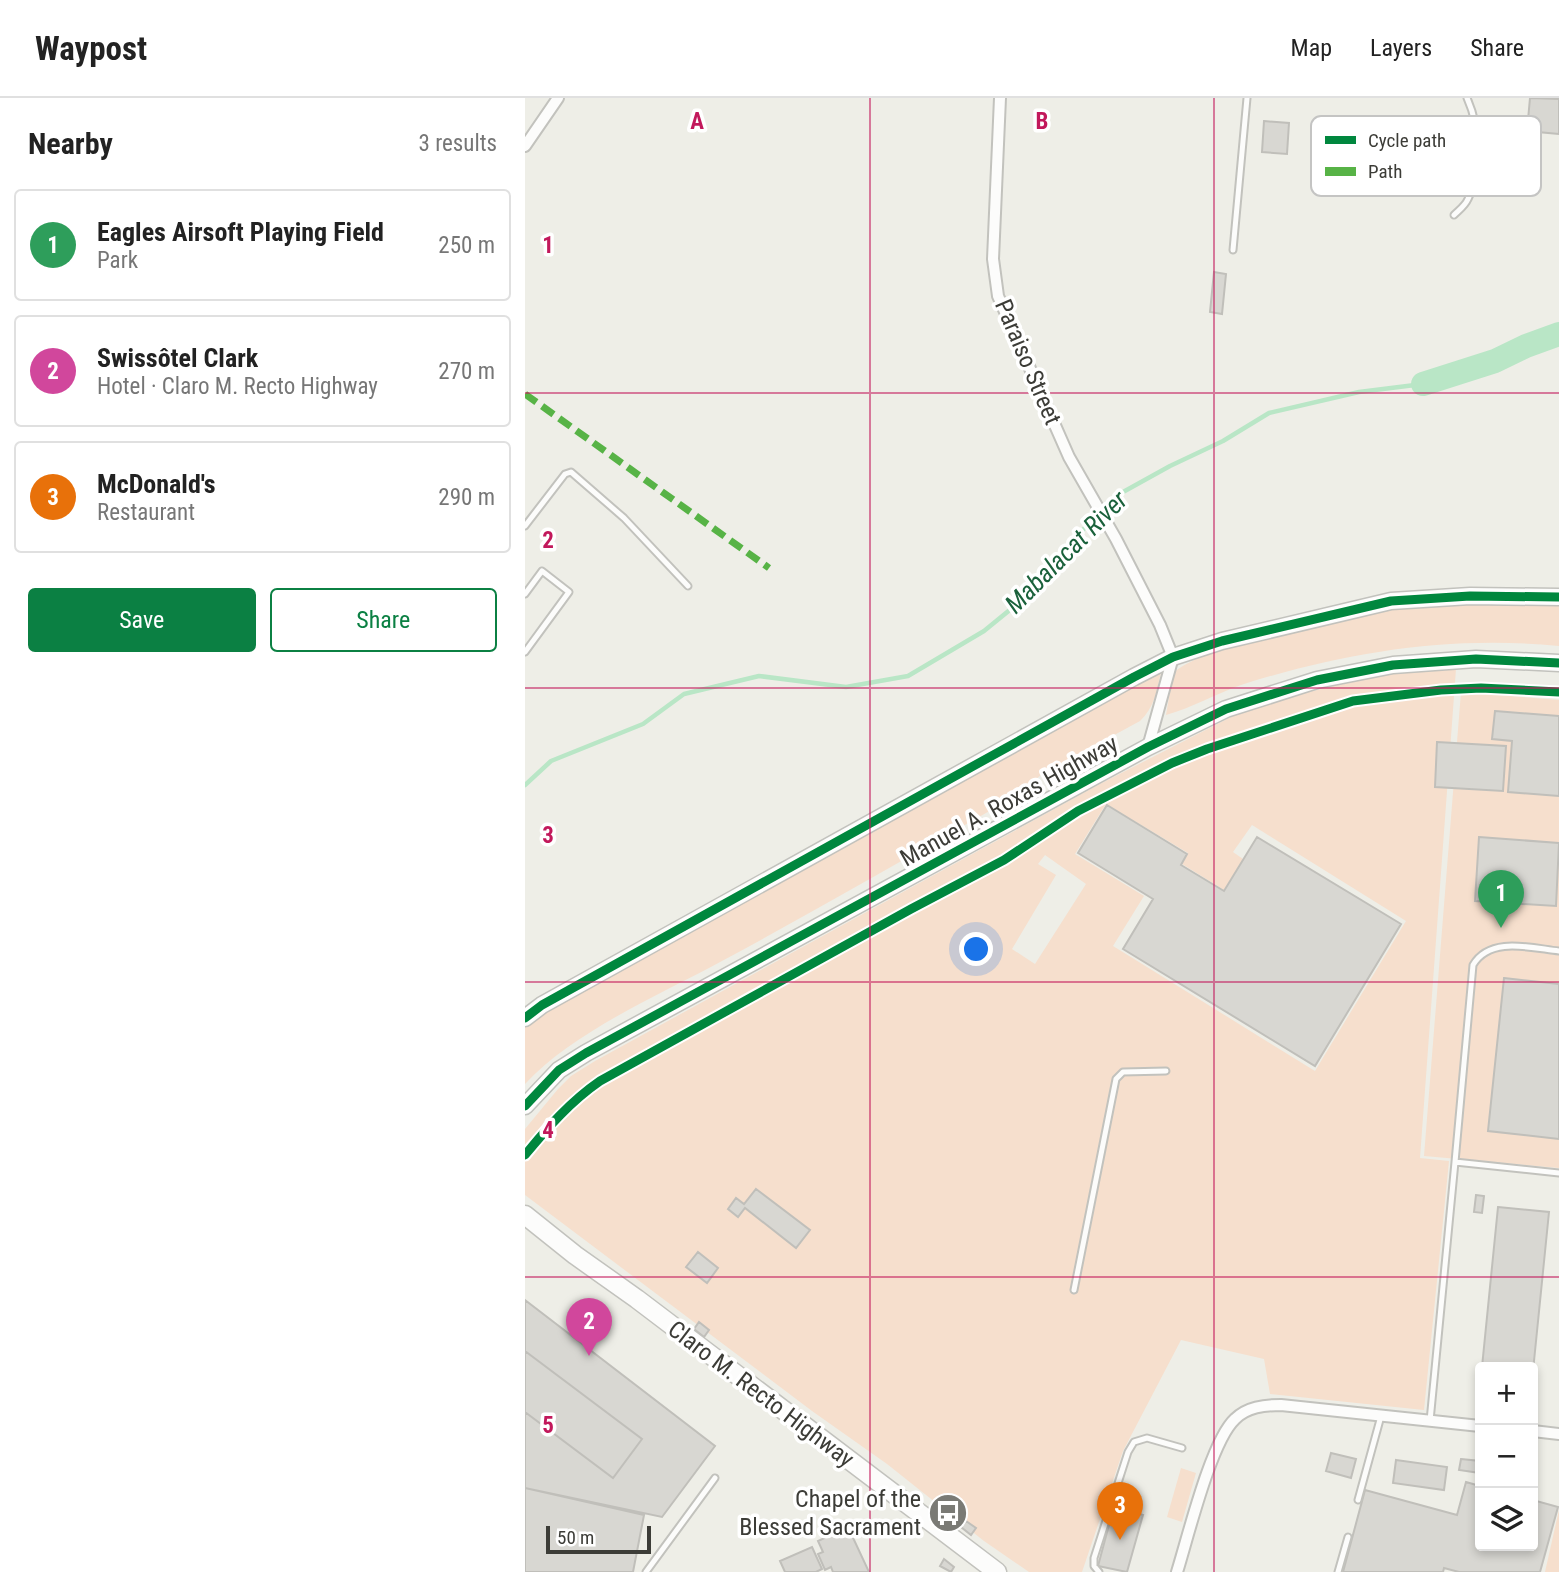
<!DOCTYPE html>
<meta charset="utf-8">
<style>
body{margin:0;font-family:"Roboto Condensed",sans-serif;background:#f6f6f6;color:#222}
.controls{position:absolute;right:21px;bottom:21px;display:grid;overflow:hidden;border-radius:7px;box-shadow:0 4px 10px #0003}
.controls button{width:63px;height:63px;display:grid;place-items:center;padding:0;border:0;border-bottom:2px solid #e0e0e0;background:#fff;color:#222;font:35px sans-serif}
.scale{position:absolute;left:21px;bottom:18px;width:105px;box-sizing:border-box;padding-left:7px;border:4px solid #3c3c37;border-top:0;font-size:19px;line-height:24px;white-space:nowrap;color:#3c3c37;-webkit-text-stroke:5px #fff;paint-order:stroke}
.you{position:absolute;left:452px;top:852px;width:24px;height:24px;margin:-18px;border:5px solid #fff;border-radius:50%;background:#1a73e8;box-shadow:0 0 0 10px #1a73e833}
.badge{display:grid;place-items:center;width:46px;height:46px;border-radius:50%;background:#0b8043;color:#fff;font-size:23px;font-weight:700}
.pin{position:absolute;translate:-50% -58px;filter:drop-shadow(0 2px 4px #0008)}
.pin::after{content:'';position:absolute;top:37px;width:24px;height:21px;background:inherit;clip-path:polygon(0 0,100% 0,50% 100%)}
.list{margin:0;padding:0;list-style:none}
h2{display:flex;justify-content:space-between;align-items:center;height:91px;margin:0;padding:0 28px;font-size:30px}
h2 small{font-size:23px;font-weight:400;color:#767676}
.list li{display:grid;grid-template-columns:46px 1fr auto;gap:21px;align-items:center;box-sizing:border-box;height:112px;margin:0 14px 14px;padding:0 14px;border:2px solid #e0e0e0;border-radius:7px}
.list b{display:block;font-size:26px;white-space:nowrap}
.list p{margin:0;font-size:23px;white-space:nowrap;color:#767676}
.list em{font-size:23px;font-style:normal;color:#767676}
.actions{display:flex;gap:14px;padding:21px 28px}
.actions a{flex:1;padding:16px 0;border:2px solid #0b8043;border-radius:7px;text-align:center;font-size:24px;color:#0b8043}
.actions .main{background:#0b8043;color:#fff}
.icon{flex:none;width:38px;height:38px;fill:none;stroke:currentColor;stroke-width:2;stroke-linecap:round;stroke-linejoin:round}
.map{position:relative;flex:none;width:1034px;height:1474px;overflow:hidden}
header{display:flex;align-items:center;gap:42px;box-sizing:border-box;height:98px;padding:0 35px;background:#fff;border-bottom:2px solid #e0e0e0}
header strong{font-size:33px}
nav{display:flex;gap:38px;margin-inline-start:auto;font-size:24px}
main{display:flex}
aside{flex:1;background:#fff}
.map>svg:first-child{display:block}
</style>
<header>
<strong>Waypost</strong>
<nav><a>Map</a><a>Layers</a><a>Share</a></nav>
</header>
<main>
<aside>
<h2>Nearby<small>3 results</small></h2>
<ul class="list">
<li><span class="badge" style="background:#2e9e5b">1</span><div><b>Eagles Airsoft Playing Field</b><p>Park</p></div><em>250 m</em></li>
<li><span class="badge" style="background:#d1479c">2</span><div><b>Swissôtel Clark</b><p>Hotel · Claro M. Recto Highway</p></div><em>270 m</em></li>
<li><span class="badge" style="background:#e8710a">3</span><div><b>McDonald's</b><p>Restaurant</p></div><em>290 m</em></li>
</ul>
<div class="actions"><a class="main">Save</a><a>Share</a></div>
</aside>
<div class="map">
<svg width="1034" height="1474" viewBox="0 0 1034 1474">
<rect width="100%" height="100%" fill="#eeeee7"/>
<path fill="#f6dfcd" fill-rule="evenodd" d="M 908,505 L 1034,506 L 1034,548 C 926,537 819,554 716,587 C 691,596 666,610 641,617 L 648,576 C 667,551 827,514 864,509 C 879,507 893,506 908,505 Z
M 931,571 L 895,1060 L 924,1063 L 899,1312 L 745,1296 L 739,1261 L 656,1242 L 598,1353 L 557,1474 L 504,1474 L 459,1443 L 362,1366 L 287,1313 L 0,1097 L 0,1031 L 33,991 L 46,978 L 70,963 L 573,687 L 708,618 L 747,603 L 841,580 L 888,573 ZM 581,706 L 663,755 L 657,766 L 699,792 L 718,761 L 708,754 L 727,727 L 881,823 L 790,973 L 588,848 L 619,798 L 550,756 ZM 520,757 L 561,786 L 510,866 L 487,851 L 531,777 L 513,766 Z
M 636,574 C 632,593 629,610 615,623 L 516,677 L 492,697 L 461,715 C 373,765 286,815 197,863 C 134,897 48,934 0,986 L 0,927 L 10,919 L 610,587 Z
M 936,594 L 1034,602 L 1034,1070 L 899,1058 Z
M 656,1370 L 671,1375 L 657,1424 L 642,1419 Z
M 1034,1412 L 1034,1474 L 1020,1474 Z"/>
<g fill="none" stroke-linecap="round" stroke-linejoin="round">
<path stroke="#b9e6c6" stroke-width="4.5" d="M 0,687 L 26,663 L 118,626 L 159,596 L 234,578 L 321,589 L 383,578 L 459,533 L 508,493 L 553,437 L 589,399 L 645,368 L 698,343 L 744,315 L 834,294 L 898,286"/>
<path stroke="#b9e6c6" stroke-width="24" d="M 898,286 L 970,263 L 1001,248 L 1034,236"/>
</g>
<path fill="#d8d7d2" stroke="#c0bfba" stroke-width="2" d="M 1005,0 L 1034,1 L 1034,36 L 1002,33 Z
M 739,23 L 764,25 L 762,56 L 737,54 Z
M 689,174 L 701,176 L 697,216 L 685,214 Z
M 970,613 L 1034,618 L 1034,698 L 983,694 L 987,643 L 967,641 Z
M 912,644 L 981,648 L 978,693 L 910,689 Z
M 582,707 L 662,756 L 656,767 L 699,793 L 732,739 L 876,826 L 790,968 L 598,851 L 628,801 L 553,755 Z
M 954,739 L 1034,745 L 1031,808 L 950,803 Z
M 979,880 L 1034,886 L 1034,1041 L 963,1033 Z
M 231,1091 L 285,1132 L 271,1150 L 220,1110 L 213,1119 L 203,1111 L 211,1100 L 219,1106 Z
M 951,1097 L 959,1098 L 957,1115 L 949,1114 Z
M 973,1109 L 1024,1114 L 1008,1273 L 1008,1269 L 957,1269 Z
M 173,1154 L 193,1170 L 182,1185 L 161,1169 Z
M 0,1202 L 190,1348 L 137,1419 L 0,1390 Z
M 174,1224 L 184,1232 L 179,1239 L 169,1231 Z
M 0,1253 L 117,1341 L 88,1380 L 0,1314 Z
M 806,1355 L 831,1361 L 826,1380 L 801,1373 Z
M 936,1361 L 955,1363 L 955,1375 L 934,1372 Z
M 871,1362 L 922,1369 L 919,1392 L 868,1385 Z
M 941,1384 L 955,1388 L 955,1448 L 1008,1448 L 1008,1402 L 1033,1409 L 1015,1474 L 934,1474 L 919,1470 L 918,1474 L 818,1474 L 840,1392 L 932,1417 Z
M 0,1390 L 119,1417 L 108,1474 L 0,1474 Z
M 592,1397 L 599,1399 L 596,1411 L 618,1417 L 602,1474 L 573,1468 Z
M 441,1423 L 451,1430 L 446,1437 L 436,1429 Z
M 323,1429 L 344,1474 L 308,1474 L 306,1469 L 300,1472 L 293,1456 L 298,1454 L 293,1443 Z
M 287,1449 L 297,1471 L 291,1474 L 260,1474 L 255,1463 Z
M 419,1461 L 429,1469 L 426,1474 L 415,1468 Z"/>
<g fill="none" stroke-linecap="round" stroke-linejoin="round">
<g stroke="#c2c2bd" stroke-width="9">
<path id="service" d="M 929,117 C 934,112 940,108 943,101 C 958,73 955,29 942,0
M 708,152 L 722,0
M 0,428 L 40,376 L 46,374 L 99,420 L 163,488
M 0,496 L 17,473 L 44,494 L 0,554
M 930,1064 L 948,867 C 965,838 1006,850 1034,853
M 549,1192 L 591,981 L 598,974 L 641,973
M 905,1323 L 930,1064 L 1034,1075
M 833,1402 L 856,1318
M 121,1474 L 190,1380
M 574,1474 L 569,1468 L 569,1460 L 603,1354 L 609,1344 L 622,1340 L 657,1350
M 813,1474 L 823,1439"/>
</g>
<g stroke="#c2c2bd" stroke-width="14">
<path id="minor" d="M 475,0 L 468,161 L 473,198 L 544,359 L 591,441 L 635,527 L 648,559 L 623,649
M 0,48 L 33,0
M 1008,1333 L 1034,1336
M 652,1474 C 663,1439 686,1343 710,1321 C 722,1309 739,1307 756,1307 L 955,1328"/>
</g>
<g stroke="#c2c2bd" stroke-width="19">
<path id="secondary" d="M 0,920 L 17,907 L 609,579 L 648,559 L 697,543 L 866,503 L 945,498 L 1034,499
M 0,1008 L 34,972 L 61,955 L 623,649 L 701,611 L 792,582 L 868,567 L 951,561 L 1034,565"/>
</g>
<g stroke="#c2c2bd" stroke-width="21">
<path id="primary" d="M 0,1117 L 50,1157 L 112,1201 L 472,1474"/>
</g>
<use href="#service" stroke="#fcfcfb" stroke-width="5"/>
<use href="#minor" stroke="#fcfcfb" stroke-width="10"/>
<use href="#secondary" stroke="#fcfcfb" stroke-width="16"/>
<use href="#primary" stroke="#fcfcfb" stroke-width="18"/>
<path stroke="#57b346" stroke-width="7" stroke-dasharray="14 7" stroke-linecap="butt" d="M 0,296 L 244,470"/>
<g stroke="#fff" stroke-width="13">
<path id="cycleway" d="M 0,920 L 17,907 L 609,579 L 648,559 L 697,543 L 866,503 L 945,498 L 1034,499
M 0,1008 L 34,972 L 61,955 L 623,649 L 701,611 L 792,582 L 868,567 L 951,561 L 1034,565
M 0,1057 C 23,1029 46,1003 75,983 L 386,811 L 479,762 L 553,713 L 647,665 L 682,651 L 828,603 L 916,592 L 956,590 L 1034,594"/>
</g>
<use href="#cycleway" stroke="#00873e" stroke-width="9"/>
</g>
<path fill="none" stroke="#c2185b" stroke-width="2" stroke-opacity="0.55" d="M 345,0 L 345,1474M 689,0 L 689,1474M 0,295 L 1034,295M 0,590 L 1034,590M 0,884 L 1034,884M 0,1179 L 1034,1179"/>
<defs>
<g id="bus-disc" transform="scale(2.0125)"><circle r="9.5" fill="#7a7a75" stroke="#fff"/><path d="M-5-6H5V4H4V6H2V4H-2V6H-4V4H-5ZM-3.5-4V0h7V-4ZM-3.5 1.2v1.5H-2V1.2ZM2 1.2v1.5H3.5V1.2Z" fill="#fff"/></g>
</defs>
<g fill-rule="evenodd">
<use href="#bus-disc" x="423" y="1415"/>
</g>
<g text-anchor="middle" stroke-width="7" stroke-linejoin="round" paint-order="stroke">
<g font-size="24" fill="#3c3c37" stroke="#fff">
<text transform="translate(503 264) rotate(67)" y="8">Paraiso Street</text>
<text transform="translate(484 703) rotate(-29)" y="8">Manuel A. Roxas Highway</text>
<text transform="translate(236 1296) rotate(37)" y="8">Claro M. Recto Highway</text>
</g>
<g font-size="24" fill="#3c3c37" stroke="#fff" text-anchor="end">
<text x="396" y="1409">Chapel of the<tspan x="396" dy="28">Blessed Sacrament</tspan></text>
</g>
<g font-size="26" font-style="italic" fill="#1a613b" stroke="#fff">
<text transform="translate(541 454) rotate(-45)" y="9">Mabalacat River</text>
</g>
</g>
<rect x="786" y="18" width="230" height="80" rx="10" fill="#fff" stroke="#c4c4c3" stroke-width="2"/>
<rect x="800" y="38" width="31" height="8" fill="#00873e"/>
<rect x="800" y="69" width="31" height="9" fill="#57b346"/>
<g font-size="19" fill="#3c3c37">
<text x="843" y="49">Cycle path</text>
<text x="843" y="80">Path</text>
</g>
<g font-size="23" text-anchor="middle" font-weight="bold" fill="#c2185b" stroke="#fff" stroke-width="7" stroke-linejoin="round" paint-order="stroke">
<text x="172" y="31">A</text>
<text x="517" y="31">B</text>
<text x="23" y="155">1</text>
<text x="23" y="450">2</text>
<text x="23" y="745">3</text>
<text x="23" y="1040">4</text>
<text x="23" y="1335">5</text>
</g>
</svg>
<div class="controls">
<button>+</button>
<button>−</button>
<button><svg class="icon" aria-label="layers" viewBox="0 0 24 24"><path d="M12 4l9 5-9 5-9-5zM3 14l9 5 9-5"/></svg></button>
</div>
<div class="scale">50 m</div>
<div class="you"></div>
<div class="pin badge" style="left:976px;top:830px;background:#2e9e5b">1</div>
<div class="pin badge" style="left:64px;top:1258px;background:#d1479c">2</div>
<div class="pin badge" style="left:595px;top:1442px;background:#e8710a">3</div>
</div>
</main>
